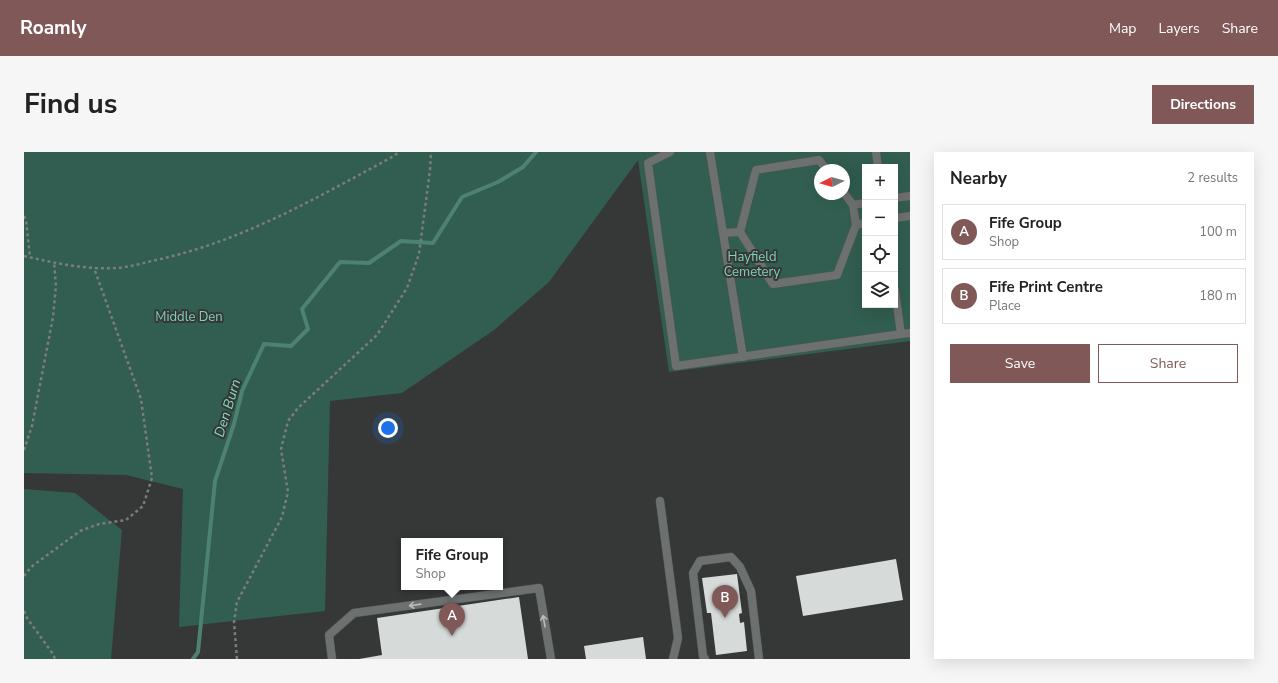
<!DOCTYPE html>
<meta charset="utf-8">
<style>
body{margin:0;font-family:"Nunito Sans",sans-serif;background:#f6f6f6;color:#222}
.controls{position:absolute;right:12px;top:12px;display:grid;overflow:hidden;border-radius:0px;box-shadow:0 4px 16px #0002}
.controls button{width:36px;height:36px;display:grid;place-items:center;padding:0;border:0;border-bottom:1px solid #e0e0e0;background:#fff;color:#222;font:20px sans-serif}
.compass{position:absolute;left:790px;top:12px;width:36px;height:36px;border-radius:50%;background:#fff;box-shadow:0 4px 16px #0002;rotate:265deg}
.you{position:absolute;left:364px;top:276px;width:14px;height:14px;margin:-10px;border:3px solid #fff;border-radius:50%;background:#1a73e8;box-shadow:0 0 0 6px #1a73e833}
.badge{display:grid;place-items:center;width:26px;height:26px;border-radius:50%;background:#815858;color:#fff;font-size:13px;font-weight:700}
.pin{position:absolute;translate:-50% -33px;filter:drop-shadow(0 1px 2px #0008)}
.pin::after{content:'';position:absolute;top:21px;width:14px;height:12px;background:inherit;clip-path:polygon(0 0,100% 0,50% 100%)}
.popup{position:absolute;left:377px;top:386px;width:102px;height:52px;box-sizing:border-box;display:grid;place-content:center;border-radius:0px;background:#fff;filter:drop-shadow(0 1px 3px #0005);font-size:13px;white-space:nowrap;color:#767676}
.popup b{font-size:15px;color:#222}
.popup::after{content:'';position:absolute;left:50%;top:100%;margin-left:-8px;border:8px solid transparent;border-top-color:#fff}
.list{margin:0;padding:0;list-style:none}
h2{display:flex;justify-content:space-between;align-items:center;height:52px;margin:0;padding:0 16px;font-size:17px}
h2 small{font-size:13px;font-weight:400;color:#767676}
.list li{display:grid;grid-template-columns:26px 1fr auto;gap:12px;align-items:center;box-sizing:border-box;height:56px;margin:0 8px 8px;padding:0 8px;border:1px solid #e0e0e0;border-radius:0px}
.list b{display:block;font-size:15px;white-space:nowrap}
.list p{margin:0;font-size:13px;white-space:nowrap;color:#767676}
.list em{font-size:13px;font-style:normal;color:#767676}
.actions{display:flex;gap:8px;padding:12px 16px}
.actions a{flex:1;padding:9px 0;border:1px solid #815858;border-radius:0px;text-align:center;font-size:14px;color:#815858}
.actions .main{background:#815858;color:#fff}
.icon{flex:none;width:22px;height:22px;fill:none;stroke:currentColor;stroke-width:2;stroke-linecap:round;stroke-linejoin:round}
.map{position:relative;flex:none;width:886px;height:507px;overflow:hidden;border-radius:0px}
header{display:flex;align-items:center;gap:24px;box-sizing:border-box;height:56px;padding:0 20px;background:#815858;color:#fff}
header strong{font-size:19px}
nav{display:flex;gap:22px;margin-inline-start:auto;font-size:14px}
.intro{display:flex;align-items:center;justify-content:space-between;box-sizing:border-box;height:96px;padding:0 24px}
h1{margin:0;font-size:28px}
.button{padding:10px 18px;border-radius:0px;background:#815858;color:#fff;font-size:14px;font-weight:700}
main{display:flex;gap:24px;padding:0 24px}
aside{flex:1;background:#fff;border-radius:0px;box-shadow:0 4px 16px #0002}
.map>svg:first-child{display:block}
</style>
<header>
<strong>Roamly</strong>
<nav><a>Map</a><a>Layers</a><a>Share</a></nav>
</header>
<div class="intro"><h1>Find us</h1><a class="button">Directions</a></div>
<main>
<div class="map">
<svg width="886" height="507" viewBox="0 0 886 507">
<rect width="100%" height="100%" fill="#353837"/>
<path fill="#315e50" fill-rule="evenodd" d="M 0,0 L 886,0 L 886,189 L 645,220 L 614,8 L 525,130 L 470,178 L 378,241 L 306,249 L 301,459 L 155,475 L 159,337 L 102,323 L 0,321 ZM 841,15 L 871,15 L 871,153 L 841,153 ZM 796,18 L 820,18 L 820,42 L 796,42 Z
M 0,337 L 51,341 L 98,378 L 87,507 L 0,507 Z"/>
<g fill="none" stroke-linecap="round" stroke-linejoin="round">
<path stroke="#4d8171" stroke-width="4" d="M 169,507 L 174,500 L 191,329 L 210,272 L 218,239 L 240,192 L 267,194 L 284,177 L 278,157 L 316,110 L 345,111 L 377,89 L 409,91 L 438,45 L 474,30 L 499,15 L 512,0"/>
</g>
<path fill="#d6dbd9" d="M 872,407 L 879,448 L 779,464 L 772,424 Z
M 713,422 L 718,461 L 715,462 L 716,471 L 720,470 L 723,499 L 692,503 L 687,461 L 683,461 L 678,426 Z
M 495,445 L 504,507 L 335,507 L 358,503 L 353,466 Z
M 619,485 L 622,507 L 562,507 L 560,494 Z"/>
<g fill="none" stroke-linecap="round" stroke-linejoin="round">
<g stroke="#515453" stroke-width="9">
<path id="service" d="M 646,0 L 624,11 L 652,214 L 877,182 L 871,138
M 686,0 L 719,205
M 852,0 L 854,15
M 803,18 L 795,8 L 732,18 L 716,80 L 749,132 L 813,123 L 832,73 L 841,71
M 820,41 L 829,53 L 841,51
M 871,46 L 886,44
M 829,53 L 832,73
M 871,66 L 886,64
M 699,81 L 716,80
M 877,182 L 886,181
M 636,349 L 654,486 L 649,507
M 308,507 L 305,483 L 330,461 L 515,436 L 527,507
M 681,507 L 679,504 L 669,421 L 676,409 L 707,405 L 716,415 L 727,439 L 735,507"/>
</g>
<path stroke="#7b7d7c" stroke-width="2.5" stroke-dasharray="3 3" stroke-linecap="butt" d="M 0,64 L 2,68 L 6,105
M 0,104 C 31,111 61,118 93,116 C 106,115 119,111 132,108 C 219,89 292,46 370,4 L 375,0
M 0,298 L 8,274 L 29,165 L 32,134 L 30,110
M 0,424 L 7,415 L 56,379 L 75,372 L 102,368 L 119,354 L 128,326 L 117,247 L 70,116
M 0,459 L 3,466 L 29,502 L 31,507
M 213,507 L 210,470 L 213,450 L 258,365 L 264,340 L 257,297 L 264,269 L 274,256 L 353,183 L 383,136 L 395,102 L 406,18 L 407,0"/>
<use href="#service" stroke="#6c706e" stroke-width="8"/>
</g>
<defs><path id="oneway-shaft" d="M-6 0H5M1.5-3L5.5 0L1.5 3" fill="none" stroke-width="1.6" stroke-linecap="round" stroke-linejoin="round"/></defs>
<g stroke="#babcbb">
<use href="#oneway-shaft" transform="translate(391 453) rotate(172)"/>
<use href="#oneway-shaft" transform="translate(520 469) rotate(-100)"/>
</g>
<g text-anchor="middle" stroke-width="4" stroke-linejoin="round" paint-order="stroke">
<g font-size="13" fill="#7ed2b7" stroke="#353837">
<text x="728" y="109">Hayfield<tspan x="728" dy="15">Cemetery</tspan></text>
<text x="165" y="169">Middle Den</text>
</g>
<g font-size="14" font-style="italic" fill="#86dabf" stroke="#353837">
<text transform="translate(203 256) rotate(-73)" y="5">Den Burn</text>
</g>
</g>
</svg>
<div class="controls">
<button>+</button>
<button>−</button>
<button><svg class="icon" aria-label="locate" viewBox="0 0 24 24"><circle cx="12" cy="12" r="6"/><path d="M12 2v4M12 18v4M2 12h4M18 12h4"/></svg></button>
<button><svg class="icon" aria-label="layers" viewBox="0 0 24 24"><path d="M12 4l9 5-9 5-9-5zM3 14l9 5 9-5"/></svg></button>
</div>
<svg class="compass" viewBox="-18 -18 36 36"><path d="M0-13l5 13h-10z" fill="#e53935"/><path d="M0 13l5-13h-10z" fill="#767676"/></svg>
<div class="you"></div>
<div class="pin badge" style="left:428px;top:484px">A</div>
<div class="popup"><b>Fife Group</b>Shop</div>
<div class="pin badge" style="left:701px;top:466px">B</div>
</div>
<aside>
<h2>Nearby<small>2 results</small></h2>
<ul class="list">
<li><span class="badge">A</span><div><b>Fife Group</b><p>Shop</p></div><em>100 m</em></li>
<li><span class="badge">B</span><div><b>Fife Print Centre</b><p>Place</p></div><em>180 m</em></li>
</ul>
<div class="actions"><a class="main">Save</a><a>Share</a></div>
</aside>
</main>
